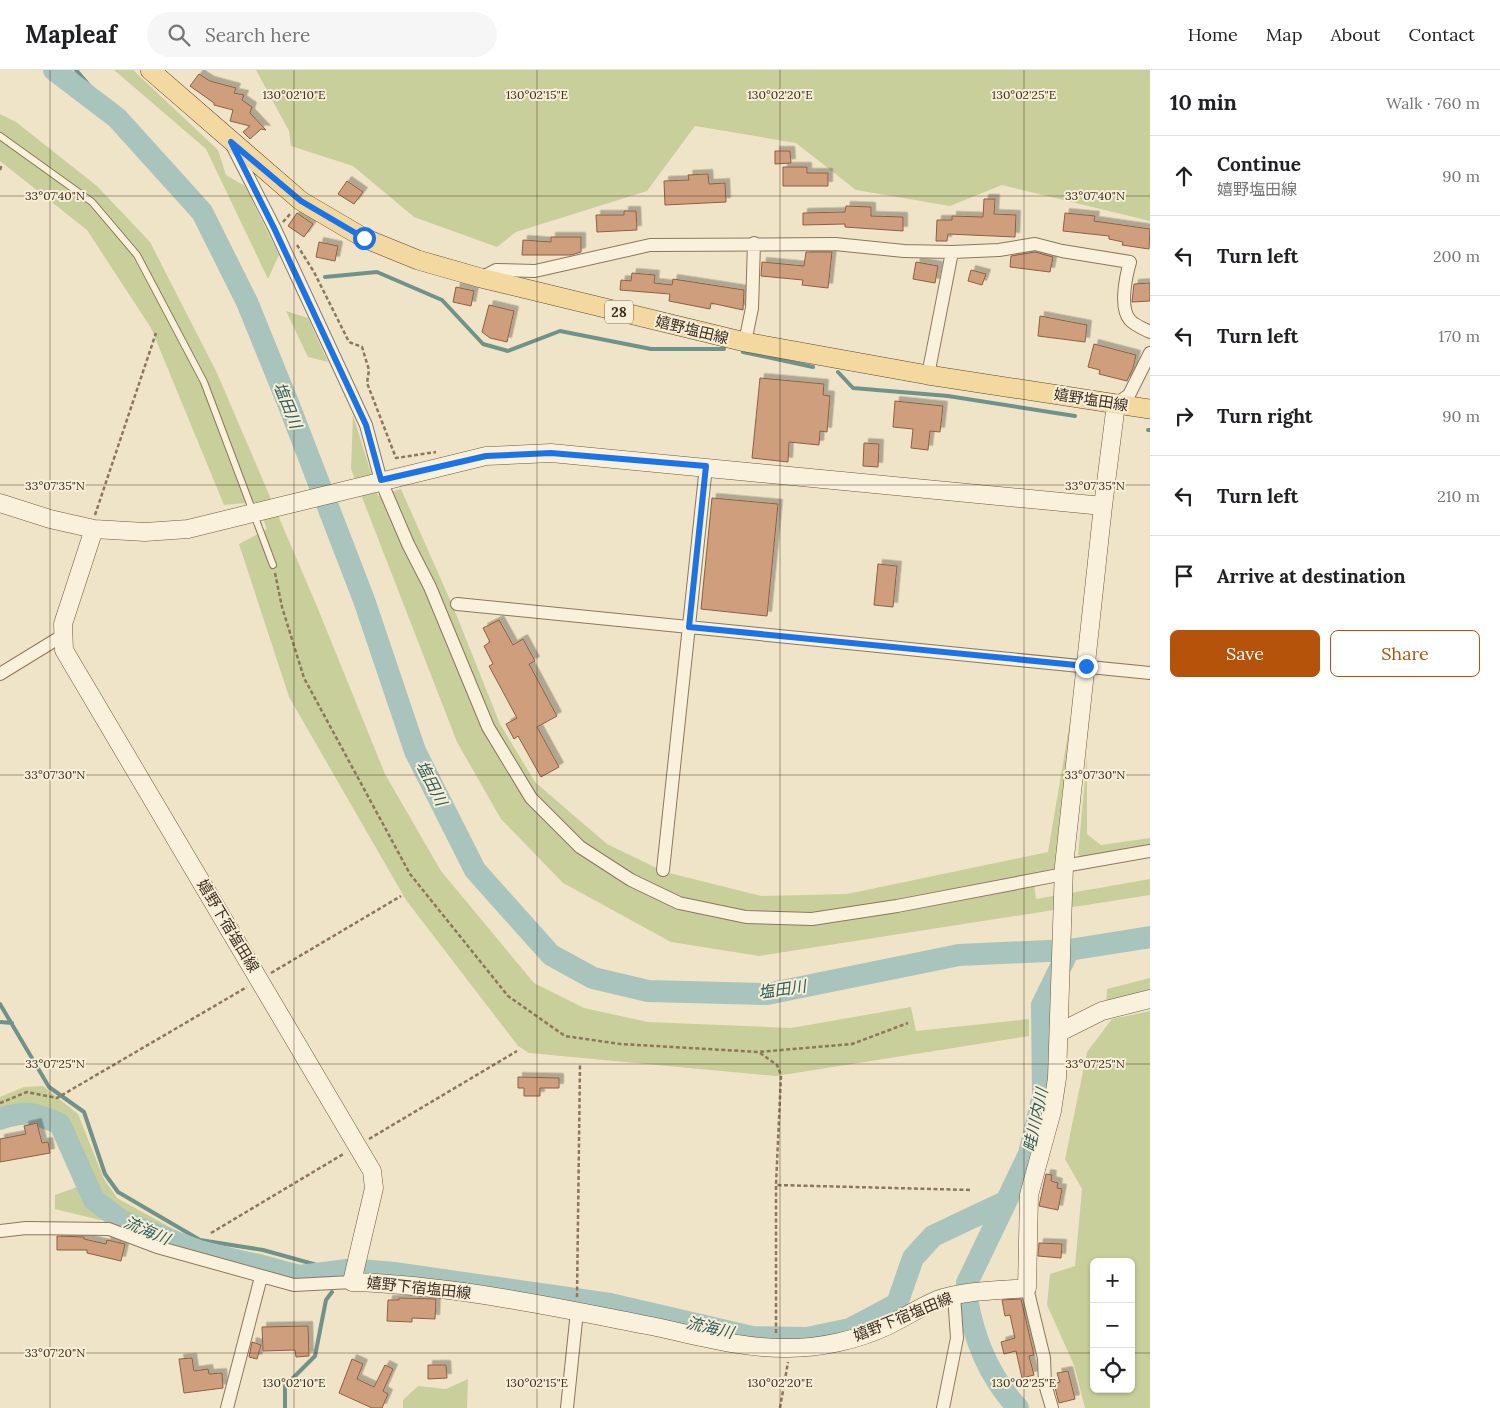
<!DOCTYPE html>
<meta charset="utf-8">
<style>
body{margin:0;font-family:Lora,"Noto Sans JP",serif;background:#f6f6f6;color:#202124}
.controls{position:absolute;right:15px;bottom:15px;display:grid;overflow:hidden;border-radius:8px;box-shadow:0 1px 4px #0004}
.controls button{width:45px;height:45px;display:grid;place-items:center;padding:0;border:0;border-bottom:1px solid #e0e0e0;background:#fff;color:#202124;font:25px sans-serif}
.stop{position:absolute;width:15px;height:15px;margin:-11px;border:4px solid #1a73e8;border-radius:50%;background:#fff}
.stop.end{background:#1a73e8;border-color:#fff;box-shadow:0 1px 5px #0008}
.list{margin:0;padding:0;list-style:none}
h2{display:flex;justify-content:space-between;align-items:center;height:65px;margin:0;padding:0 20px;font-size:21px}
h2 small{font-size:16px;font-weight:400;color:#757577}
.list li{display:grid;grid-template-columns:32px 1fr auto;gap:15px;align-items:center;box-sizing:border-box;height:80px;padding:0 20px;border-top:1px solid #e0e0e0}
.list b{display:block;font-size:19px;white-space:nowrap}
.list p{margin:0;font-size:16px;white-space:nowrap;color:#757577}
.list em{font-size:16px;font-style:normal;color:#757577}
.actions{display:flex;gap:10px;padding:15px 20px}
.actions a{flex:1;padding:11px 0;border:1px solid #b45309;border-radius:8px;text-align:center;font-size:18px;color:#b45309}
.actions .main{background:#b45309;color:#fff}
.icon{flex:none;width:28px;height:28px;fill:none;stroke:currentColor;stroke-width:2;stroke-linecap:round;stroke-linejoin:round}
.map{position:relative;flex:none;width:1150px;height:1338px;overflow:hidden}
header{display:flex;align-items:center;gap:30px;box-sizing:border-box;height:70px;padding:0 25px;background:#fff;border-bottom:1px solid #e0e0e0}
header strong{font-size:24px}
nav{display:flex;gap:28px;margin-inline-start:auto;font-size:18px}
.search{width:350px;height:45px;background:#f6f6f6;display:flex;align-items:center;gap:12px;box-sizing:border-box;padding:0 18px;border-radius:28px;color:#757577;font-size:19px}
main{display:flex}
aside{flex:1;background:#fff}
.map>svg:first-child{display:block}
</style>
<header>
<strong>Mapleaf</strong>
<div class="search"><svg class="icon" aria-label="search" viewBox="0 0 24 24"><circle cx="10" cy="10" r="6"/><path d="M15 15l6 6"/></svg>Search here</div>
<nav><a>Home</a><a>Map</a><a>About</a><a>Contact</a></nav>
</header>
<main>
<div class="map">
<svg width="1150" height="1338" viewBox="0 0 1150 1338">
<defs>
<filter id="shadow"><feDropShadow dx="4.5" dy="-4.5" stdDeviation="0" flood-color="#0004"/></filter>
</defs>
<rect width="100%" height="100%" fill="#f0e4c8"/>
<path fill="#c9cf9b" fill-rule="evenodd" d="M 114,0 L 133,0 L 218,80 L 226,105 L 245,116 L 279,185 L 268,209 L 206,79 Z
M 256,0 L 1150,0 L 1150,151 L 1002,115 L 950,136 L 856,120 L 796,73 L 695,56 L 647,121 L 516,162 L 497,177 L 414,147 L 353,96 L 291,76 L 289,61 Z
M 0,44 L 16,52 L 97,116 L 150,172 L 217,303 L 316,534 L 385,704 L 441,801 L 534,913 L 584,938 L 648,952 L 791,958 L 911,937 L 916,961 L 1029,949 L 1029,966 L 776,1006 L 529,983 L 518,976 L 406,830 L 289,627 L 239,474 L 267,459 L 256,432 L 224,435 L 151,258 L 87,160 L 0,91 Z
M 286,241 L 308,248 L 328,292 L 308,287 Z
M 353,345 L 378,426 L 401,419 L 454,539 L 500,654 L 535,712 L 607,774 L 665,802 L 761,826 L 847,824 L 1048,782 L 1073,634 L 1056,799 L 1033,804 L 1036,829 L 1150,809 L 1150,825 L 759,886 L 671,872 L 563,813 L 501,749 L 457,672 L 351,399 Z
M 1087,686 L 1087,764 L 1101,775 L 1150,768 L 1150,779 L 1094,790 L 1078,785 Z
M 1150,908 L 1150,925 L 1106,934 L 1107,919 Z
M 1150,941 L 1150,1338 L 1085,1338 L 1074,1295 L 1047,1235 L 1050,1204 L 1075,1196 L 1082,1119 L 1065,1089 L 1087,982 L 1112,949 ZM 1094,1192 L 1131,1192 L 1131,1319 L 1094,1319 Z
M 43,1016 L 78,1044 L 104,1109 L 117,1128 L 199,1173 L 262,1184 L 303,1196 L 299,1202 L 199,1179 L 130,1149 L 100,1150 L 55,1139 L 55,1125 L 94,1111 L 66,1050 C 39,1037 29,1035 0,1045 L 0,1027 L 24,1017 Z
M 468,1309 L 467,1338 L 403,1338 L 403,1330 L 418,1316 L 446,1319 Z"/>
<g fill="none" stroke-linecap="round" stroke-linejoin="round">
<path stroke="#6f938a" stroke-width="4" d="M 76,0 L 117,48
M 325,207 L 377,202 L 442,230 L 483,274 L 508,281 L 560,261 L 651,279 L 724,279
M 743,282 L 813,297
M 838,302 L 853,318 L 948,326 L 1075,346
M 1148,360 L 1150,360
M 0,934 L 49,1017 L 84,1042 L 105,1104 L 118,1122 L 200,1170 L 263,1180 L 335,1200
M 0,952 L 12,953
M 285,1338 L 285,1316 L 315,1286 L 326,1230 L 332,1222"/>
<path stroke="#a9c4bc" stroke-width="22" d="M 54,0 L 117,48 L 202,142 L 247,232 L 288,333 L 364,530 L 415,681 L 475,800 L 551,885 L 593,908 L 648,921 L 767,924 L 959,885 L 1069,880 L 1150,867
M 0,1049 C 25,1040 36,1043 60,1054 L 94,1130 L 122,1151 L 199,1181 L 300,1206 L 347,1200
M 360,1200 L 394,1203 L 610,1234 L 752,1267 L 807,1268 L 850,1259 L 897,1234 L 913,1188 L 933,1166 L 1005,1132
M 967,1213 L 1029,1084 L 1043,1025 L 1042,935 L 1065,888
M 967,1229 C 974,1269 990,1308 1018,1338"/>
</g>
<path fill="#cf9f7d" stroke="#8d5f41" filter="url(#shadow)" d="M 199,4 L 210,11 L 236,18 L 234,23 L 244,25 L 242,30 L 252,37 L 250,43 L 266,60 L 261,59 L 250,69 L 243,62 L 250,56 L 230,51 L 233,40 L 214,35 L 214,33 L 190,16 Z
M 775,81 L 790,81 L 791,93 L 775,94 Z
M 783,97 L 807,97 L 807,103 L 828,103 L 828,116 L 783,116 Z
M 708,104 L 709,114 L 725,113 L 726,132 L 665,135 L 664,111 L 689,110 L 688,105 Z
M 347,111 L 363,122 L 354,134 L 338,124 Z
M 984,129 L 995,129 L 994,144 L 1016,145 L 1015,167 L 948,164 L 947,171 L 936,171 L 937,150 L 952,150 L 952,146 L 983,147 Z
M 846,136 L 871,137 L 871,146 L 903,147 L 903,161 L 845,157 L 845,154 L 803,155 L 803,143 L 845,142 Z
M 624,141 L 636,141 L 637,160 L 597,162 L 596,145 L 624,145 Z
M 297,143 L 313,154 L 304,167 L 288,156 Z
M 1065,143 L 1095,146 L 1094,151 L 1150,159 L 1149,179 L 1122,175 L 1123,172 L 1109,169 L 1109,166 L 1063,161 Z
M 551,167 L 581,167 L 581,182 L 571,185 L 522,185 L 523,170 L 551,172 Z
M 319,172 L 338,176 L 335,191 L 316,187 Z
M 806,182 L 832,182 L 828,218 L 802,215 L 803,210 L 761,206 L 762,192 L 804,196 Z
M 1035,182 L 1053,187 L 1050,202 L 1010,197 L 1011,186 Z
M 916,192 L 938,196 L 935,213 L 913,209 Z
M 971,200 L 986,204 L 982,215 L 968,211 Z
M 632,203 L 655,205 L 654,213 L 672,215 L 673,209 L 744,220 L 743,240 L 711,233 L 710,239 L 669,231 L 670,224 L 620,220 L 621,210 L 631,211 Z
M 1150,213 L 1150,231 L 1132,232 L 1134,214 Z
M 456,217 L 474,221 L 471,236 L 453,232 Z
M 489,235 L 514,241 L 507,272 L 490,268 L 482,262 Z
M 1040,246 L 1087,255 L 1085,272 L 1038,266 Z
M 1094,274 L 1136,285 L 1133,298 L 1127,311 L 1099,304 L 1100,300 L 1088,297 Z
M 760,308 L 824,314 L 823,325 L 830,326 L 827,362 L 820,361 L 819,375 L 789,372 L 788,392 L 752,388 Z
M 895,331 L 943,336 L 940,362 L 930,361 L 928,380 L 911,378 L 913,359 L 893,357 Z
M 864,373 L 879,374 L 878,397 L 863,396 Z
M 712,428 L 778,434 L 767,546 L 701,539 Z
M 878,494 L 897,496 L 893,537 L 874,535 Z
M 499,550 L 513,575 L 523,569 L 535,591 L 529,594 L 557,646 L 537,657 L 559,697 L 541,707 L 518,666 L 514,669 L 506,654 L 517,648 L 489,596 L 493,594 L 484,576 L 490,572 L 483,558 Z
M 518,1007 L 559,1008 L 559,1018 L 540,1018 L 540,1026 L 524,1026 L 524,1018 L 518,1018 Z
M 37,1053 L 42,1073 L 48,1072 L 50,1083 L 0,1092 L 0,1069 L 26,1064 L 24,1056 Z
M 1046,1104 L 1052,1105 L 1051,1111 L 1058,1113 L 1057,1118 L 1062,1119 L 1058,1140 L 1039,1136 Z
M 57,1166 L 84,1167 L 84,1169 L 106,1174 L 107,1170 L 125,1174 L 121,1191 L 87,1183 L 87,1180 L 57,1180 Z
M 1039,1173 L 1062,1174 L 1061,1188 L 1038,1186 Z
M 399,1228 L 436,1229 L 435,1249 L 412,1248 L 412,1252 L 387,1251 L 388,1230 L 399,1230 Z
M 1021,1229 L 1034,1285 L 1029,1286 L 1034,1305 L 1022,1308 L 1016,1281 L 1004,1284 L 1001,1272 L 1015,1268 L 1010,1245 L 1005,1246 L 1002,1230 Z
M 308,1256 L 309,1286 L 296,1287 L 295,1280 L 263,1281 L 262,1257 Z
M 252,1272 L 261,1275 L 257,1289 L 249,1287 Z
M 192,1288 L 194,1301 L 208,1299 L 209,1304 L 222,1303 L 223,1318 L 184,1323 L 179,1289 Z
M 352,1289 L 363,1294 L 357,1309 L 374,1317 L 385,1295 L 393,1299 L 383,1321 L 388,1324 L 382,1338 L 372,1338 L 339,1323 Z
M 428,1295 L 446,1295 L 447,1308 L 428,1309 Z
M 1068,1301 L 1075,1329 L 1059,1333 L 1054,1314 L 1060,1312 L 1057,1303 Z"/>
<g fill="none" stroke-linecap="round" stroke-linejoin="round">
<g stroke="#8d765c" stroke-width="8">
<path id="lane" d="M 0,66 L 92,132 L 137,185 L 204,312 L 273,495"/>
</g>
<g stroke="#8d765c" stroke-width="14">
<path id="street" d="M 233,77 L 274,157 L 366,355 L 381,411 L 408,474 L 430,517 L 488,657 L 531,728 L 580,777 L 631,810 L 679,833 L 746,847 L 812,849 L 897,836 L 1064,804
M 481,208 L 496,200 L 535,201 L 650,175 L 835,174 L 904,181 L 952,182 L 999,180 L 1035,174 L 1062,181 L 1130,192 C 1126,206 1119,238 1130,250 C 1134,255 1144,259 1150,262
M 745,272 L 752,238 L 754,173
M 928,305 L 952,182
M 1116,334 L 1129,325 L 1150,283
M 457,534 L 1150,603
M 0,604 L 62,566
M 1064,796 L 1150,781
M 663,800 L 706,396
M 0,1161 L 26,1158 L 109,1159 L 157,1177 L 294,1215 L 352,1212
M 1027,1218 L 1044,1288 L 1045,1314 L 1052,1338
M 227,1338 L 261,1207
M 567,1338 L 577,1241
M 943,1338 L 957,1268 L 954,1225"/>
</g>
<g stroke="#6f573f" stroke-width="19">
<path id="secondary" d="M 0,433 L 50,449 L 94,459 L 63,554 L 64,580 L 372,1101 L 374,1118 L 352,1212 C 451,1215 549,1236 646,1255 C 692,1264 741,1279 788,1278 C 821,1278 857,1270 887,1256 C 904,1248 920,1237 937,1230 C 965,1220 997,1221 1027,1218 L 1029,1125 L 1052,1041 L 1057,1008 L 1064,796 L 1103,436 L 1116,334
M 94,459 L 145,462 L 188,459 L 486,386 L 551,383 L 1103,436
M 1060,962 L 1102,941 L 1150,929"/>
</g>
<g stroke="#5b4430" stroke-width="20">
<path id="primary" d="M 150,0 L 301,131 L 364,168 L 418,190 L 481,208 L 745,272 L 928,305 L 1150,339"/>
</g>
<path stroke="#8d765c" stroke-width="2.5" stroke-dasharray="4 2.5" stroke-linecap="butt" d="M 0,100 L 2,94
M 283,152 L 291,143
M 297,175 L 314,202 L 349,272 L 362,277 L 369,300 L 367,313 L 396,388 L 436,382
M 95,445 L 156,263
M 275,503 L 282,537 L 304,608 L 410,804 L 508,926 L 565,966 L 620,974 L 758,982 L 852,974 L 908,953
M 271,903 L 401,826
M 760,983 L 777,995 L 781,1005 L 776,1115
M 0,1033 L 27,1022 L 57,1028 L 247,917
M 369,1069 L 517,981
M 211,1163 L 345,1083
M 577,1227 L 580,995
M 776,1263 L 776,1115 L 971,1120
M 780,1338 L 788,1292"/>
<use href="#lane" stroke="#faf1dc" stroke-width="6"/>
<use href="#street" stroke="#faf1dc" stroke-width="12"/>
<use href="#secondary" stroke="#faf1dc" stroke-width="18"/>
<use href="#primary" stroke="#f3d9a0" stroke-width="19"/>
</g>
<g fill="none" stroke-linecap="round" stroke-linejoin="round">
<path stroke="#1a73e8" stroke-width="6" d="M 364,168 L 301,131 L 231,72 L 274,158 L 366,355 L 381,410 L 486,386 L 551,383 L 706,396 L 689,557 L 1086,596"/>
</g>
<path fill="none" stroke="#3d2e20" stroke-width="1" stroke-opacity="0.45" d="M 50,0 L 50,1338M 294,0 L 294,1338M 537,0 L 537,1338M 780,0 L 780,1338M 1024,0 L 1024,1338M 0,126 L 1150,126M 0,415 L 1150,415M 0,705 L 1150,705M 0,994 L 1150,994M 0,1283 L 1094,1283M 1131,1283 L 1150,1283"/>
<g text-anchor="middle" stroke-width="4" stroke-linejoin="round" paint-order="stroke">
<rect fill="#f7eed8" stroke="#756857" stroke-width="1" x="605" y="230.5" width="28" height="23" rx="4"/>
<g font-size="14" font-weight="bold" fill="#3d2e20">
<text x="619" y="247">28</text>
</g>
<g font-size="15" fill="#3d2e20" stroke="#f7eed8">
<text transform="translate(692 260) rotate(14)" y="5">嬉野塩田線</text>
<text transform="translate(1091 330) rotate(9)" y="5">嬉野塩田線</text>
<text transform="translate(228 856) rotate(59)" y="5">嬉野下宿塩田線</text>
<text transform="translate(419 1218) rotate(6)" y="5">嬉野下宿塩田線</text>
<text transform="translate(903 1247) rotate(-22)" y="5">嬉野下宿塩田線</text>
</g>
<g font-size="16" font-style="italic" fill="#2f5d5a" stroke="#f7eed8">
<text transform="translate(288 335) rotate(68)" y="6">塩田川</text>
<text transform="translate(432 713) rotate(63)" y="6">塩田川</text>
<text transform="translate(782 919) rotate(-8)" y="6">塩田川</text>
<text transform="translate(1035 1050) rotate(-78)" y="6">畦川内川</text>
<text transform="translate(147 1160) rotate(23)" y="6">流海川</text>
<text transform="translate(710 1257) rotate(13)" y="6">流海川</text>
</g>
</g>
<g font-size="12" text-anchor="middle" fill="#3d2e20" stroke="#f7eed8" stroke-width="4" stroke-linejoin="round" paint-order="stroke">
<text x="294" y="29">130°02'10"E</text>
<text x="537" y="29">130°02'15"E</text>
<text x="780" y="29">130°02'20"E</text>
<text x="1024" y="29">130°02'25"E</text>
<text x="55" y="130">33°07'40"N</text>
<text x="1095" y="130">33°07'40"N</text>
<text x="55" y="420">33°07'35"N</text>
<text x="1095" y="420">33°07'35"N</text>
<text x="55" y="709">33°07'30"N</text>
<text x="1095" y="709">33°07'30"N</text>
<text x="55" y="998">33°07'25"N</text>
<text x="1095" y="998">33°07'25"N</text>
<text x="55" y="1287">33°07'20"N</text>
<text x="294" y="1317">130°02'10"E</text>
<text x="537" y="1317">130°02'15"E</text>
<text x="780" y="1317">130°02'20"E</text>
<text x="1024" y="1317">130°02'25"E</text>
</g>
</svg>
<div class="controls">
<button>+</button>
<button>−</button>
<button><svg class="icon" aria-label="locate" viewBox="0 0 24 24"><circle cx="12" cy="12" r="6"/><path d="M12 2v4M12 18v4M2 12h4M18 12h4"/></svg></button>
</div>
<div class="stop" style="left:364px;top:168px"></div>
<div class="stop end" style="left:1086px;top:596px"></div>
</div>
<aside>
<h2>10 min<small>Walk · 760 m</small></h2>
<ul class="list">
<li><svg class="icon" aria-label="ahead" viewBox="0 0 24 24"><path d="M12 20V5M6 11l6-6 6 6"/></svg><div><b>Continue</b><p>嬉野塩田線</p></div><em>90 m</em></li>
<li><svg class="icon" aria-label="left" viewBox="0 0 24 24"><path d="M17 20v-9H6M10 6l-5 5 5 5"/></svg><div><b>Turn left</b></div><em>200 m</em></li>
<li><svg class="icon" aria-label="left" viewBox="0 0 24 24"><path d="M17 20v-9H6M10 6l-5 5 5 5"/></svg><div><b>Turn left</b></div><em>170 m</em></li>
<li><svg class="icon" aria-label="right" viewBox="0 0 24 24"><path d="M7 20v-9h11M14 6l5 5-5 5"/></svg><div><b>Turn right</b></div><em>90 m</em></li>
<li><svg class="icon" aria-label="left" viewBox="0 0 24 24"><path d="M17 20v-9H6M10 6l-5 5 5 5"/></svg><div><b>Turn left</b></div><em>210 m</em></li>
<li><svg class="icon" aria-label="arrive" viewBox="0 0 24 24"><path d="M6 21V4h12l-3 4 3 4H6"/></svg><div><b>Arrive at destination</b></div></li>
</ul>
<div class="actions"><a class="main">Save</a><a>Share</a></div>
</aside>
</main>
